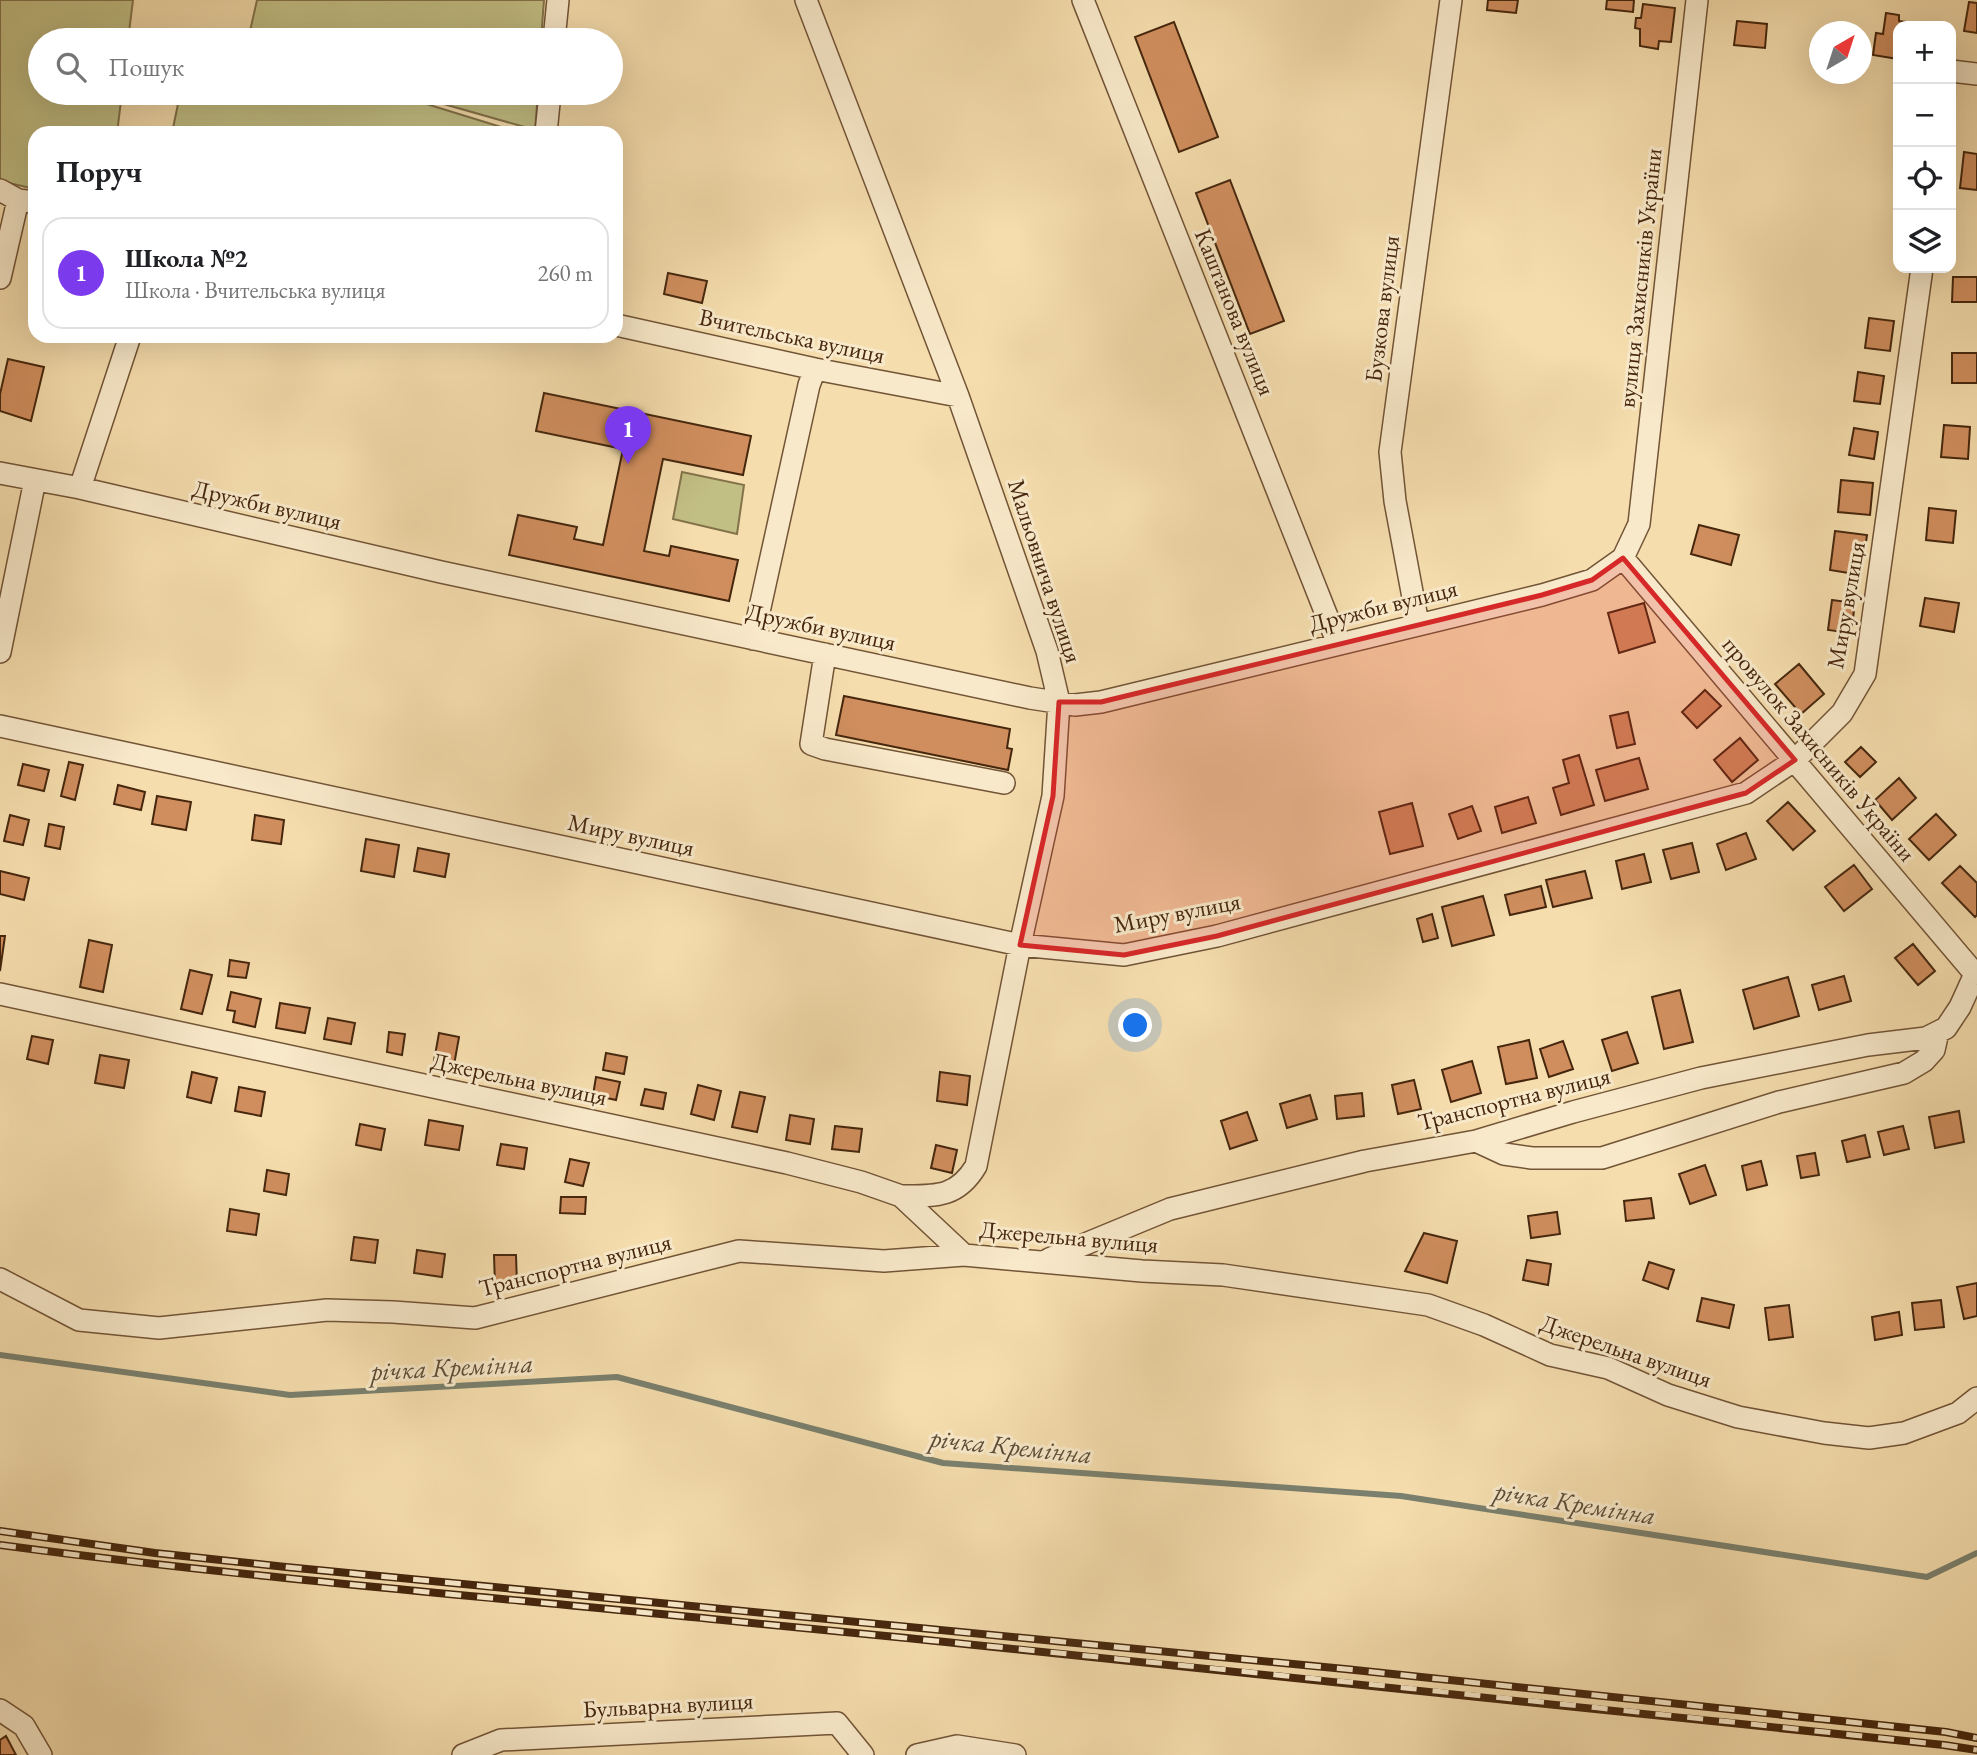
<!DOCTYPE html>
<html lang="uk">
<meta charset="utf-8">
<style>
body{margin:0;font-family:"EB Garamond",serif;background:#f6f6f6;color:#202124}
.controls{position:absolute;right:21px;top:21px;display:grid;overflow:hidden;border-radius:14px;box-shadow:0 7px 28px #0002}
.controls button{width:63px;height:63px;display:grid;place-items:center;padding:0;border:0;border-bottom:2px solid #e0e0e0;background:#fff;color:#202124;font:35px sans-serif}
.compass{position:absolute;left:1809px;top:21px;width:63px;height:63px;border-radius:50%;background:#fff;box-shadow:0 7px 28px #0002;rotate:39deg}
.you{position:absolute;left:1136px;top:1026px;width:24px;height:24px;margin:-18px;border:5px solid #fff;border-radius:50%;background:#1a73e8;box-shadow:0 0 0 10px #1a73e833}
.badge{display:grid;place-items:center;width:46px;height:46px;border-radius:50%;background:#7c3aed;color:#fff;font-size:23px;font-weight:700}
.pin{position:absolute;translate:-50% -58px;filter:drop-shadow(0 2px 4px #0008)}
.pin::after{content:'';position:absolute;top:37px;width:24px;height:21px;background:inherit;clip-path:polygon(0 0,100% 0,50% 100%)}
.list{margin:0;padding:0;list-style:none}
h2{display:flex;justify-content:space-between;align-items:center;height:91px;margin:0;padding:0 28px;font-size:30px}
h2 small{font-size:23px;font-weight:400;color:#757577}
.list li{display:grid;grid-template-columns:46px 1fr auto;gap:21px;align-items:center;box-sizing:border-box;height:112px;margin:0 14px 14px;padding:0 14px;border:2px solid #e0e0e0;border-radius:21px}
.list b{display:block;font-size:26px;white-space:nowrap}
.list p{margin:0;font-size:23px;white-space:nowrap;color:#757577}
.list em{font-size:23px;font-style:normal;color:#757577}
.icon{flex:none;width:38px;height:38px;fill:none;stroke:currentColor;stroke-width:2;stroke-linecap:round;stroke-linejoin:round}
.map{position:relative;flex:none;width:1977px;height:1755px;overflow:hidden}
.search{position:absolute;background:#fff;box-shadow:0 7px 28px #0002;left:28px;top:28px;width:595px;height:77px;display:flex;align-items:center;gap:18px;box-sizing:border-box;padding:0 24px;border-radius:38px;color:#757577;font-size:26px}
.panel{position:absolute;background:#fff;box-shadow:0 7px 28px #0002;left:28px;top:126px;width:595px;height:217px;border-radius:21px}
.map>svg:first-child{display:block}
</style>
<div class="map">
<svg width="1977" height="1755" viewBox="0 0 1977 1755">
<rect width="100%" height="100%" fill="#f5ddad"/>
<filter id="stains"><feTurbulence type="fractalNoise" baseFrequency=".00286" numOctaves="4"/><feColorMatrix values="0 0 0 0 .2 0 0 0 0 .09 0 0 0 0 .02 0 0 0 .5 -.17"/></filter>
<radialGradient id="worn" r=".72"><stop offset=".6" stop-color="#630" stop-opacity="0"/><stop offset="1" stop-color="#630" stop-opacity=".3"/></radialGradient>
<path fill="#c2bf85" stroke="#84734a" stroke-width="2" d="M 0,0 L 133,0 L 128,40 L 40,40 L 40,93 L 122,93 L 117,133 L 35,133 L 35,189 L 0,181 Z
M 257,0 L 544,0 L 541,40 L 248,40 Z
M 185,93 L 391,93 L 501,127 L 500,133 L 172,133 L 178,104 Z
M 405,93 L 538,93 L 535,130 Z
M 682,472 L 744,485 L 737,534 L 673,519 Z"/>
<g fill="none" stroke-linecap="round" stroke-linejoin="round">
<path stroke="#7a806e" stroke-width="6" d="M 0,1355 L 290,1395 L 617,1377 L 943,1463 L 1401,1496 L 1927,1577 L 1977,1553"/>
</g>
<path fill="#d08e5e" stroke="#46270e" stroke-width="2" d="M 1488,0 L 1518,0 L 1516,13 L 1487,10 Z
M 1607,0 L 1634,0 L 1633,12 L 1606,9 Z
M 1969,2 L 1977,3 L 1977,33 L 1964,31 Z
M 1643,4 L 1675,8 L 1671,42 L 1659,41 L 1658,49 L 1640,46 L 1640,29 L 1635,28 L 1636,18 L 1641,18 Z
M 1886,13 L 1899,15 L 1899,21 L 1921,24 L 1921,26 L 1898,26 L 1898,59 L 1873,55 L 1876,33 L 1883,34 Z
M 1737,21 L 1767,24 L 1765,48 L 1734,45 Z
M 1174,22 L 1218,137 L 1179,152 L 1135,37 Z
M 1964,152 L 1977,154 L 1977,190 L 1960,188 Z
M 1230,180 L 1284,321 L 1250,334 L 1196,193 Z
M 668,273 L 707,281 L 702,303 L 664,294 Z
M 1953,277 L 1977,277 L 1977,302 L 1952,302 Z
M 1869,318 L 1894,321 L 1890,351 L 1865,348 Z
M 1952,353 L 1977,353 L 1977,383 L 1952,383 Z
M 8,359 L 44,367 L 31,421 L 0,411 L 0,394 Z
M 1858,372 L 1884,376 L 1880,404 L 1854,401 Z
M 544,393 L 751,436 L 743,475 L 663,459 L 644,551 L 669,556 L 671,546 L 738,560 L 729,601 L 509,555 L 518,515 L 577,527 L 574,539 L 603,545 L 623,449 L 536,431 Z
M 1944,425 L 1970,427 L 1968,459 L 1941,457 Z
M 1854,428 L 1878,432 L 1874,459 L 1849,455 Z
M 1841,480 L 1873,483 L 1870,515 L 1838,512 Z
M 1929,508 L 1956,511 L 1953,543 L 1926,540 Z
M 1699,525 L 1739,535 L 1731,565 L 1691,554 Z
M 1835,531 L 1867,535 L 1861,575 L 1830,570 Z
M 1925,598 L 1959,603 L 1954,632 L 1920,626 Z
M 1832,600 L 1855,603 L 1851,633 L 1828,630 Z
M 1644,603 L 1655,642 L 1619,653 L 1608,613 Z
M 1799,664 L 1824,694 L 1801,714 L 1775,684 Z
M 1705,690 L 1721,706 L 1697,728 L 1682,712 Z
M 844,696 L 1010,729 L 1007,748 L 1012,749 L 1008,770 L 836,735 Z
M 1628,712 L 1635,744 L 1617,748 L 1610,716 Z
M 1740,738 L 1758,760 L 1732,782 L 1714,760 Z
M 1861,747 L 1876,762 L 1860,777 L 1845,762 Z
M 1579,755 L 1594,805 L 1561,815 L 1553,788 L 1569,783 L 1563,760 Z
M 1639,758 L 1648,789 L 1605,801 L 1596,770 Z
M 69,762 L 83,765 L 75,800 L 61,796 Z
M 23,764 L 49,770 L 44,791 L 18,785 Z
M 1899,778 L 1916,798 L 1892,820 L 1875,800 Z
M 118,785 L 145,792 L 141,810 L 114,804 Z
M 157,796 L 191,802 L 186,830 L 152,824 Z
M 1528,797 L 1536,823 L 1502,833 L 1495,807 Z
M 1788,802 L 1815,831 L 1793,850 L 1767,821 Z
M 1412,803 L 1423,846 L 1390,854 L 1379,812 Z
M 1472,806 L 1481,831 L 1458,839 L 1449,814 Z
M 1936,814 L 1956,835 L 1929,860 L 1909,839 Z
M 10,815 L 29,820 L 23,845 L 4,841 Z
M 255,815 L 284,820 L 281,844 L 252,840 Z
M 49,824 L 64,827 L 60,849 L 45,846 Z
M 1746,833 L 1756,859 L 1726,870 L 1717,844 Z
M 366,839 L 399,845 L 394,877 L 361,871 Z
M 1692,843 L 1699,872 L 1671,879 L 1663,850 Z
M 418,848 L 449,854 L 445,877 L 414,871 Z
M 1644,854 L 1651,882 L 1622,889 L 1616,861 Z
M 1854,865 L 1872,889 L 1844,911 L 1825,887 Z
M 1960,866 L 1977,883 L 1977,915 L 1975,917 L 1942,883 Z
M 0,871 L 29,878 L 24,900 L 0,894 Z
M 1585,871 L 1592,898 L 1553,907 L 1546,880 Z
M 1541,886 L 1546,907 L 1510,915 L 1505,895 Z
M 1483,896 L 1494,935 L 1452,946 L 1442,907 Z
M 1432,914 L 1438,938 L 1423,942 L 1417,919 Z
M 0,936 L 5,936 L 0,971 Z
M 89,940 L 112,945 L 103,992 L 80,987 Z
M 1913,944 L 1935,971 L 1918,985 L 1895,958 Z
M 230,960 L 249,963 L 246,978 L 228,976 Z
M 190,970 L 212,975 L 202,1014 L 181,1009 Z
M 1844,976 L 1851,1001 L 1819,1010 L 1812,985 Z
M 1788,977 L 1799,1016 L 1754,1029 L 1743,990 Z
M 1680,990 L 1693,1042 L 1664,1049 L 1652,997 Z
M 231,992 L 261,999 L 255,1027 L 233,1022 L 235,1011 L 227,1010 Z
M 280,1003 L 310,1008 L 305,1033 L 276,1028 Z
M 328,1018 L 355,1023 L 351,1044 L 324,1039 Z
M 389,1032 L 405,1034 L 402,1055 L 387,1052 Z
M 1627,1032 L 1638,1063 L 1612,1071 L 1602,1040 Z
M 439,1033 L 459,1037 L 454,1065 L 434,1061 Z
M 32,1036 L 53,1040 L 48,1064 L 27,1059 Z
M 1529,1040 L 1537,1078 L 1506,1084 L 1498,1047 Z
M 1563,1041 L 1573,1069 L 1549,1077 L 1540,1049 Z
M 606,1053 L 627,1057 L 624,1074 L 603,1070 Z
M 100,1055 L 129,1060 L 124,1088 L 95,1083 Z
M 1472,1061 L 1481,1093 L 1451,1102 L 1442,1070 Z
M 192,1072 L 217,1078 L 211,1103 L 187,1097 Z
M 940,1072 L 970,1076 L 967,1105 L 937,1101 Z
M 596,1077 L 620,1082 L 616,1100 L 593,1095 Z
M 1414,1080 L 1421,1109 L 1398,1114 L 1392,1085 Z
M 698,1085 L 721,1091 L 714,1120 L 691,1114 Z
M 239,1087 L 265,1092 L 261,1116 L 235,1111 Z
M 645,1089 L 666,1093 L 663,1109 L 641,1105 Z
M 740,1092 L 765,1097 L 757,1132 L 732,1127 Z
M 1362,1093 L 1364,1116 L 1337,1119 L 1335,1096 Z
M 1310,1095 L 1317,1119 L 1287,1128 L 1280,1104 Z
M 1959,1111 L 1964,1142 L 1935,1148 L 1929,1117 Z
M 1247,1112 L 1257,1140 L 1230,1149 L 1221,1121 Z
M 790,1115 L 814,1119 L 810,1144 L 786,1140 Z
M 429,1120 L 463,1126 L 459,1150 L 425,1145 Z
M 360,1124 L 385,1129 L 381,1150 L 356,1145 Z
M 835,1126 L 862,1129 L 859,1152 L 832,1149 Z
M 1903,1126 L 1909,1149 L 1884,1155 L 1878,1132 Z
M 1865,1135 L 1870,1157 L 1847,1162 L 1842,1141 Z
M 501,1144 L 527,1148 L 524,1169 L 497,1165 Z
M 936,1145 L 957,1150 L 952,1173 L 931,1168 Z
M 1815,1153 L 1819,1175 L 1801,1178 L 1797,1156 Z
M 570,1159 L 589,1163 L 583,1186 L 565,1182 Z
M 1761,1161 L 1767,1185 L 1747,1190 L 1742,1166 Z
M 1705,1165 L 1716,1195 L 1690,1204 L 1679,1174 Z
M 267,1170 L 289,1174 L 286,1195 L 264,1191 Z
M 561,1197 L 586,1197 L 585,1214 L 560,1213 Z
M 1651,1198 L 1654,1218 L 1626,1221 L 1624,1201 Z
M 230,1209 L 259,1214 L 256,1235 L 227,1231 Z
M 1557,1212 L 1560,1234 L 1531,1238 L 1528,1216 Z
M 1424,1233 L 1457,1241 L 1447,1283 L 1405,1271 Z
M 354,1237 L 378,1240 L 375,1263 L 351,1260 Z
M 417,1250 L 445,1254 L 442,1277 L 414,1273 Z
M 494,1255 L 516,1255 L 517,1285 L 495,1285 Z
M 1527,1260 L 1551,1264 L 1548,1285 L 1523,1280 Z
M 1649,1262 L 1674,1270 L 1668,1289 L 1643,1280 Z
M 1977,1283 L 1977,1316 L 1964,1319 L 1957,1287 Z
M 1702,1298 L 1734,1305 L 1729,1328 L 1697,1321 Z
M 1941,1300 L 1944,1327 L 1915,1330 L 1912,1303 Z
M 1789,1305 L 1793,1337 L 1769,1340 L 1765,1308 Z
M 1899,1312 L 1902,1335 L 1875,1340 L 1872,1317 Z
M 6,1736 L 16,1755 L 0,1755 L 0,1740 Z"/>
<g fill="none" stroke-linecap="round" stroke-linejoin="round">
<g stroke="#725436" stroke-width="24">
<path id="minor" d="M 806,0 L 958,396 L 1047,651 L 1059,702 L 1053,796 L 1020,945 L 976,1166 C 957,1198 935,1196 901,1196
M 1083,0 L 1338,644
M 554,40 L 558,0
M 1951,71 L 1977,74
M 546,133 L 550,93
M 0,190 L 18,200 L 35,202
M 0,278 L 18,200
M 616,325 L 815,369 L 958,396
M 0,473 L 80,488 L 441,572 L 1030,698 L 1075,705 L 1101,702 L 1542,595 L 1592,580 L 1623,558 L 1639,524 L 1697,0
M 80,488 L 130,336
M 1623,558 L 1975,974
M 1418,624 L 1395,501 L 1390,452 L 1451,0
M 753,639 L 809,385 L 815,369
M 0,652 L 35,480
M 825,654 L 811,744 L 825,749 L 1004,783
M 0,726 L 1020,945 L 1124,955 L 1217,936 L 1746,793 L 1795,760 L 1842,713 L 1865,674 L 1922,268
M 0,994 L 787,1163 L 861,1182 L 901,1196 L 964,1255
M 1476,1141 L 1504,1154 L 1532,1158 L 1602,1158 L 1779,1102 L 1904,1073 L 1924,1061 L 1934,1050 L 1938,1032
M 1049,1259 L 1170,1209 L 1365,1161 L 1476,1141 L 1573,1112 L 1701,1078 L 1868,1045 L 1926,1038 L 1946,1028 L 1960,1007 L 1975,974
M 0,1279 L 79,1320 L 159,1328 L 327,1310 L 393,1312 L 475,1318 L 739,1251 L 884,1261 L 964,1255 L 1142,1271 L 1223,1275 L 1428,1305 L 1484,1325 L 1550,1355 L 1608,1368 L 1668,1395 L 1738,1417 L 1824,1433 L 1869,1438 L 1904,1433 L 1958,1413 L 1977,1398
M 0,1710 L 24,1726 L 41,1755
M 463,1755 L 501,1740 L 837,1723 L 863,1755
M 917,1755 L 957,1746 L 1015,1755"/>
</g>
<use href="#minor" stroke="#f8e9ca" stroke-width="21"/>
<g stroke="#46270e" stroke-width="8">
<path id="rail" d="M 0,1531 L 155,1553 L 286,1567 L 1345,1669 L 1946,1732 L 1977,1738
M 0,1545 C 247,1578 494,1597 742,1622 C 1143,1661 1544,1701 1944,1745 L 1977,1750"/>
</g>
<use href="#rail" stroke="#f8e9ca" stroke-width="5" stroke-dasharray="16" stroke-linecap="butt"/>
</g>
<path fill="#d62828" fill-opacity="0.2" stroke="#d62828" stroke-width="5" stroke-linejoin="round" d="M 1623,558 L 1795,760 L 1746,793 L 1217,936 L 1124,955 L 1020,945 L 1053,796 L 1059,702 L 1101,702 L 1542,595 L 1592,580 Z"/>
<g text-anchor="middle" stroke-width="6" stroke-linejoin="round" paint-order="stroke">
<g font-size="24" fill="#46270e" stroke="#f8e9ca">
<text transform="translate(1640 278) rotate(-84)" y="8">вулиця Захисників України</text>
<text transform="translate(1382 309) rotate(-83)" y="8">Бузкова вулиця</text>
<text transform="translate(1235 312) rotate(68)" y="8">Каштанова вулиця</text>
<text transform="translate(792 336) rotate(12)" y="8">Вчительська вулиця</text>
<text transform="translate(267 505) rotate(13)" y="8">Дружби вулиця</text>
<text transform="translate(1045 571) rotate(72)" y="8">Мальовнича вулиця</text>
<text transform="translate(1846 605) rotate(-80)" y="8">Миру вулиця</text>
<text transform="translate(1383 606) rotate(-14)" y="8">Дружби вулиця</text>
<text transform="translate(821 627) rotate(12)" y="8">Дружби вулиця</text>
<text transform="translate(1819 749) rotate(50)" y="8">провулок Захисників України</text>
<text transform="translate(631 835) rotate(12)" y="8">Миру вулиця</text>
<text transform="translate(1177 913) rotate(-11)" y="8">Миру вулиця</text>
<text transform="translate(519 1079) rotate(12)" y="8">Джерельна вулиця</text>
<text transform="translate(1514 1099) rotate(-14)" y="8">Транспортна вулиця</text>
<text transform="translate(1069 1237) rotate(5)" y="8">Джерельна вулиця</text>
<text transform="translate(575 1265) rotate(-14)" y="8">Транспортна вулиця</text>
<text transform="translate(1626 1351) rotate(19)" y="8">Джерельна вулиця</text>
<text transform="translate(668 1705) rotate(-3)" y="8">Бульварна вулиця</text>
</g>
<g font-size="26" font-style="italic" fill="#5c4c36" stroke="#f8e9ca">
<text transform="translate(452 1367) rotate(-3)" y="9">річка Кремінна</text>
<text transform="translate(1011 1446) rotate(6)" y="9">річка Кремінна</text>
<text transform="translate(1575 1503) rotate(9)" y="9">річка Кремінна</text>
</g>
</g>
<rect width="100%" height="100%" filter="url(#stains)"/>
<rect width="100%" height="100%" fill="url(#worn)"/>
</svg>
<div class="controls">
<button>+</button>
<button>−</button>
<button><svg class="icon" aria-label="locate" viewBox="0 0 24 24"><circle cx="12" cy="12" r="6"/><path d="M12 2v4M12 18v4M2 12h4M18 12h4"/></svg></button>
<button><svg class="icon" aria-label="layers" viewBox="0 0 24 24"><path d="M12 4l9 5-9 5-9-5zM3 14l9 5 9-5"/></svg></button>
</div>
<svg class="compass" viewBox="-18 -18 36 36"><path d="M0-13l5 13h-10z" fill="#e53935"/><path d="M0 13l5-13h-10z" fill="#757577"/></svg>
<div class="you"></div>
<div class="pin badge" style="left:628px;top:464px">1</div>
<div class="search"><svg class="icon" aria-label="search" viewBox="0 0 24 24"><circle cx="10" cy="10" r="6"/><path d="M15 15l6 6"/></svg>Пошук</div>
<section class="panel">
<h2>Поруч<small></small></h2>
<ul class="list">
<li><span class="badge">1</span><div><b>Школа №2</b><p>Школа · Вчительська вулиця</p></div><em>260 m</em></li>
</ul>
</section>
</div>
